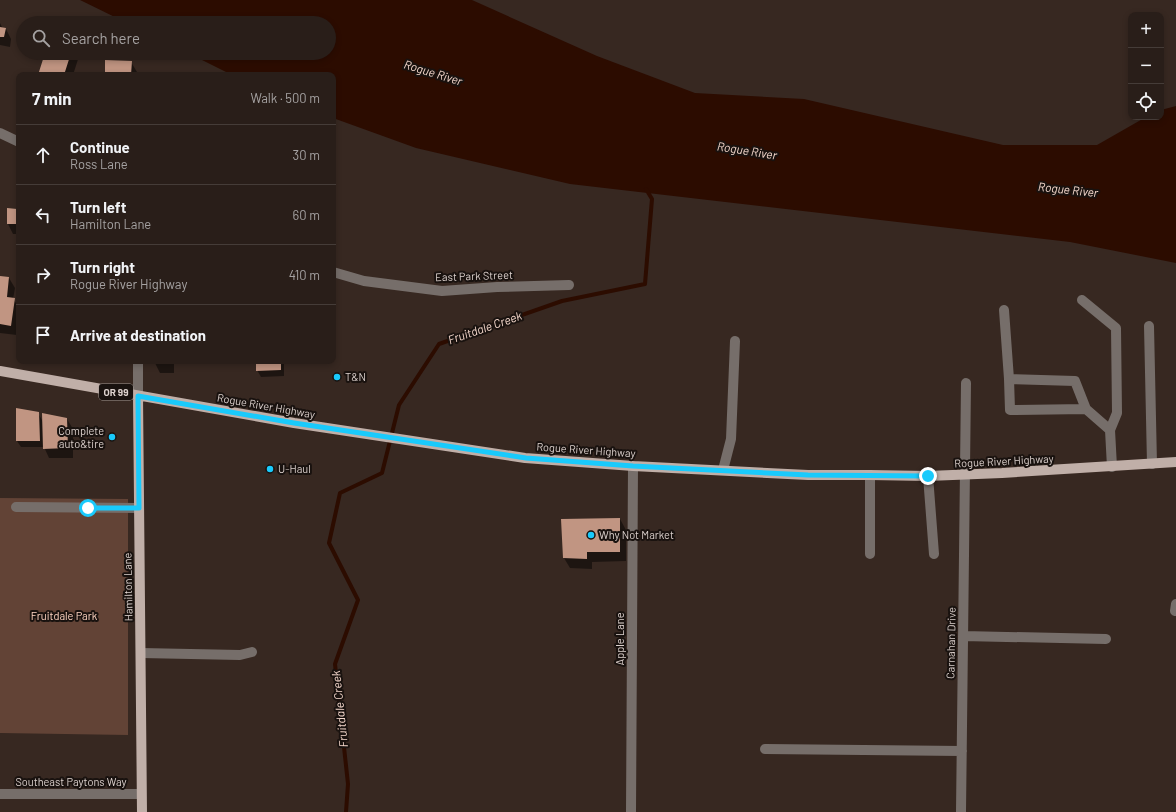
<!DOCTYPE html>
<meta charset="utf-8">
<style>
body{margin:0;font-family:Barlow,sans-serif;background:#352b26;color:#f1f3f6}
.controls{position:absolute;right:12px;top:12px;display:grid;overflow:hidden;border-radius:8px;box-shadow:0 2px 6px #0003}
.controls button{width:36px;height:36px;display:grid;place-items:center;padding:0;border:0;border-bottom:1px solid #453c38;background:#291e19;color:#f1f3f6;font:20px sans-serif}
.stop{position:absolute;width:12px;height:12px;margin:-9px;border:3px solid #19cafc;border-radius:50%;background:#fff}
.stop.end{background:#19cafc;border-color:#fff;box-shadow:0 1px 4px #0008}
.list{margin:0;padding:0;list-style:none}
h2{display:flex;justify-content:space-between;align-items:center;height:52px;margin:0;padding:0 16px;font-size:17px}
h2 small{font-size:13px;font-weight:400;color:#a5a2a2}
.list li{display:grid;grid-template-columns:26px 1fr auto;gap:12px;align-items:center;box-sizing:border-box;height:60px;padding:0 16px;border-top:1px solid #453c38}
.list b{display:block;font-size:15px;white-space:nowrap}
.list p{margin:0;font-size:13px;white-space:nowrap;color:#a5a2a2}
.list em{font-size:13px;font-style:normal;color:#a5a2a2}
.icon{flex:none;width:22px;height:22px;fill:none;stroke:currentColor;stroke-width:2;stroke-linecap:round;stroke-linejoin:round}
.map{position:relative;flex:none;width:1176px;height:812px;overflow:hidden}
.search{position:absolute;background:#291e19;box-shadow:0 2px 6px #0003;left:16px;top:16px;width:320px;height:44px;display:flex;align-items:center;gap:10px;box-sizing:border-box;padding:0 14px;border-radius:22px;color:#a5a2a2;font-size:15px}
.panel{position:absolute;background:#291e19;box-shadow:0 2px 6px #0003;left:16px;top:72px;width:320px;height:292px;border-radius:8px}
.map>svg:first-child{display:block}
</style>
<div class="map">
<svg width="1176" height="812" viewBox="0 0 1176 812">
<rect width="100%" height="100%" fill="#372821"/>
<path fill="#624336" d="M 0,498 L 128,499 L 128,735 L 0,733 Z"/>
<path fill="#2c0c00" d="M 80,0 L 472,0 L 597,56 L 695,93 L 804,99 L 1003,145 L 1097,145 L 1146,117 L 1161,117 L 1161,110 L 1176,106 L 1176,263 L 1070,242 L 570,184 L 416,148 L 333,118 L 333,75 L 232,75 L 188,53 L 329,53 L 329,23 L 127,23 Z"/>
<path fill="#0007" d="M 0,23 L 3,29 L 6,29 L 11,39 L 10,47 L 0,45 Z
M 47,53 L 80,53 L 73,75 L 39,75 Z
M 131,62 L 137,72 L 137,75 L 106,75 Z
M 19,190 L 19,234 L 13,234 L 8,224 L 18,210 Z
M 0,277 L 9,278 L 15,288 L 13,299 L 19,307 L 17,335 L 0,333 Z
M 154,361 L 174,361 L 174,373 L 160,373 Z
M 257,361 L 284,361 L 284,376 L 261,377 L 257,370 Z
M 38,413 L 43,422 L 67,419 L 73,429 L 73,458 L 49,458 L 44,447 L 21,447 L 17,441 Z
M 620,519 L 626,530 L 626,561 L 592,562 L 592,569 L 570,568 L 564,558 Z"/>
<g fill="none" stroke-linecap="round" stroke-linejoin="round">
<path stroke="#2c0c00" stroke-width="4" d="M 346,812 L 348,784 L 335,664 L 358,600 L 329,543 L 340,493 L 382,473 L 399,405 L 439,344 L 562,301 L 645,284 L 652,199 L 646,189"/>
</g>
<path fill="#c19582" d="M 0,27 L 6,28 L 4,37 L 0,37 Z
M 45,53 L 71,53 L 64,75 L 38,75 Z
M 105,60 L 132,61 L 131,75 L 105,75 Z
M 17,189 L 19,189 L 19,224 L 7,224 L 7,208 L 17,209 Z
M 0,276 L 9,277 L 7,297 L 15,298 L 11,326 L 0,324 Z
M 153,361 L 168,361 L 168,363 L 153,363 Z
M 256,361 L 281,361 L 281,370 L 256,371 Z
M 16,408 L 39,412 L 40,441 L 16,441 Z
M 42,413 L 67,418 L 68,448 L 43,449 Z
M 620,518 L 620,552 L 587,552 L 587,559 L 563,558 L 561,519 Z"/>
<g fill="none" stroke-linecap="round" stroke-linejoin="round">
<path stroke="#766e6a" stroke-width="10" d="M 0,133 L 19,142
M 333,272 L 364,281 L 442,291 L 497,287 L 569,285
M 1082,300 L 1116,328 L 1117,413 L 1110,430 L 1112,467
M 1004,310 L 1009,379 L 1075,381 L 1086,409 L 1110,430
M 1149,326 L 1152,464
M 1009,379 L 1010,410 L 1086,409
M 138,396 L 138,361
M 723,470 L 731,439 L 735,341
M 928,476 L 934,554
M 16,507 L 139,508
M 870,554 L 870,475
M 1175,611 L 1176,604
M 963,636 L 1106,639
M 141,653 L 240,655 L 252,652
M 765,749 L 962,751
M 0,794 L 141,794
M 631,812 L 633,466
M 961,812 L 966,383"/>
<path stroke="#c0afa8" stroke-width="10" d="M 0,371 L 294,423 L 525,458 L 633,466 L 808,475 L 870,475 L 928,476 L 1002,473 L 1176,462
M 138,396 L 142,812"/>
</g>
<g fill="none" stroke-linecap="round" stroke-linejoin="round">
<path stroke="#19cafc" stroke-width="5" d="M 88,508 L 139,508 L 138,396 L 294,423 L 526,458 L 633,466 L 808,475 L 928,476"/>
</g>
<g fill="#19cafc" stroke="#19120f" stroke-width="1.5">
<circle cx="337" cy="377" r="4"/>
<circle cx="112" cy="437" r="4"/>
<circle cx="270" cy="469" r="4"/>
<circle cx="591" cy="535" r="4"/>
</g>
<g text-anchor="middle" stroke-width="4" stroke-linejoin="round" paint-order="stroke">
<rect fill="#19120f" stroke="#a29894" stroke-width="1" x="99" y="384" width="34" height="16" rx="3"/>
<g font-size="10" font-weight="bold" fill="#dcd1cd">
<text x="116" y="396">OR 99</text>
</g>
<g font-size="11" fill="#dcd1cd" stroke="#19120f">
<text transform="translate(474 276) rotate(-2)" y="4">East Park Street</text>
<text transform="translate(266 406) rotate(10)" y="4">Rogue River Highway</text>
<text transform="translate(586 450) rotate(4)" y="4">Rogue River Highway</text>
<text transform="translate(1004 461) rotate(-3)" y="4">Rogue River Highway</text>
<text transform="translate(128 587) rotate(-91)" y="4">Hamilton Lane</text>
<text transform="translate(620 639) rotate(-90)" y="4">Apple Lane</text>
<text transform="translate(951 643) rotate(-89)" y="4">Carnahan Drive</text>
<text x="71" y="786">Southeast Paytons Way</text>
</g>
<g font-size="11" fill="#dcd1cd" stroke="#19120f" text-anchor="start">
<text x="345" y="381">T&amp;N</text>
<text x="104" y="435" text-anchor="end">Complete<tspan x="104" dy="13">auto&amp;tire</tspan></text>
<text x="278" y="473">U-Haul</text>
<text x="599" y="539">Why Not Market</text>
</g>
<g font-size="11" fill="#fdd3c1" stroke="#19120f">
<text x="64" y="620">Fruitdale Park</text>
</g>
<g font-size="12" font-style="italic" fill="#f5d8cc" stroke="#19120f">
<text transform="translate(433 73) rotate(17)" y="4">Rogue River</text>
<text transform="translate(747 151) rotate(9)" y="4">Rogue River</text>
<text transform="translate(1068 190) rotate(6)" y="4">Rogue River</text>
<text transform="translate(485 328) rotate(-19)" y="4">Fruitdale Creek</text>
<text transform="translate(340 709) rotate(-96)" y="4">Fruitdale Creek</text>
</g>
</g>
</svg>
<div class="controls">
<button>+</button>
<button>−</button>
<button><svg class="icon" aria-label="locate" viewBox="0 0 24 24"><circle cx="12" cy="12" r="6"/><path d="M12 2v4M12 18v4M2 12h4M18 12h4"/></svg></button>
</div>
<div class="stop" style="left:88px;top:508px"></div>
<div class="stop end" style="left:928px;top:476px"></div>
<div class="search"><svg class="icon" aria-label="search" viewBox="0 0 24 24"><circle cx="10" cy="10" r="6"/><path d="M15 15l6 6"/></svg>Search here</div>
<section class="panel">
<h2>7 min<small>Walk · 500 m</small></h2>
<ul class="list">
<li><svg class="icon" aria-label="ahead" viewBox="0 0 24 24"><path d="M12 20V5M6 11l6-6 6 6"/></svg><div><b>Continue</b><p>Ross Lane</p></div><em>30 m</em></li>
<li><svg class="icon" aria-label="left" viewBox="0 0 24 24"><path d="M17 20v-9H6M10 6l-5 5 5 5"/></svg><div><b>Turn left</b><p>Hamilton Lane</p></div><em>60 m</em></li>
<li><svg class="icon" aria-label="right" viewBox="0 0 24 24"><path d="M7 20v-9h11M14 6l5 5-5 5"/></svg><div><b>Turn right</b><p>Rogue River Highway</p></div><em>410 m</em></li>
<li><svg class="icon" aria-label="arrive" viewBox="0 0 24 24"><path d="M6 21V4h12l-3 4 3 4H6"/></svg><div><b>Arrive at destination</b></div></li>
</ul>
</section>
</div>
